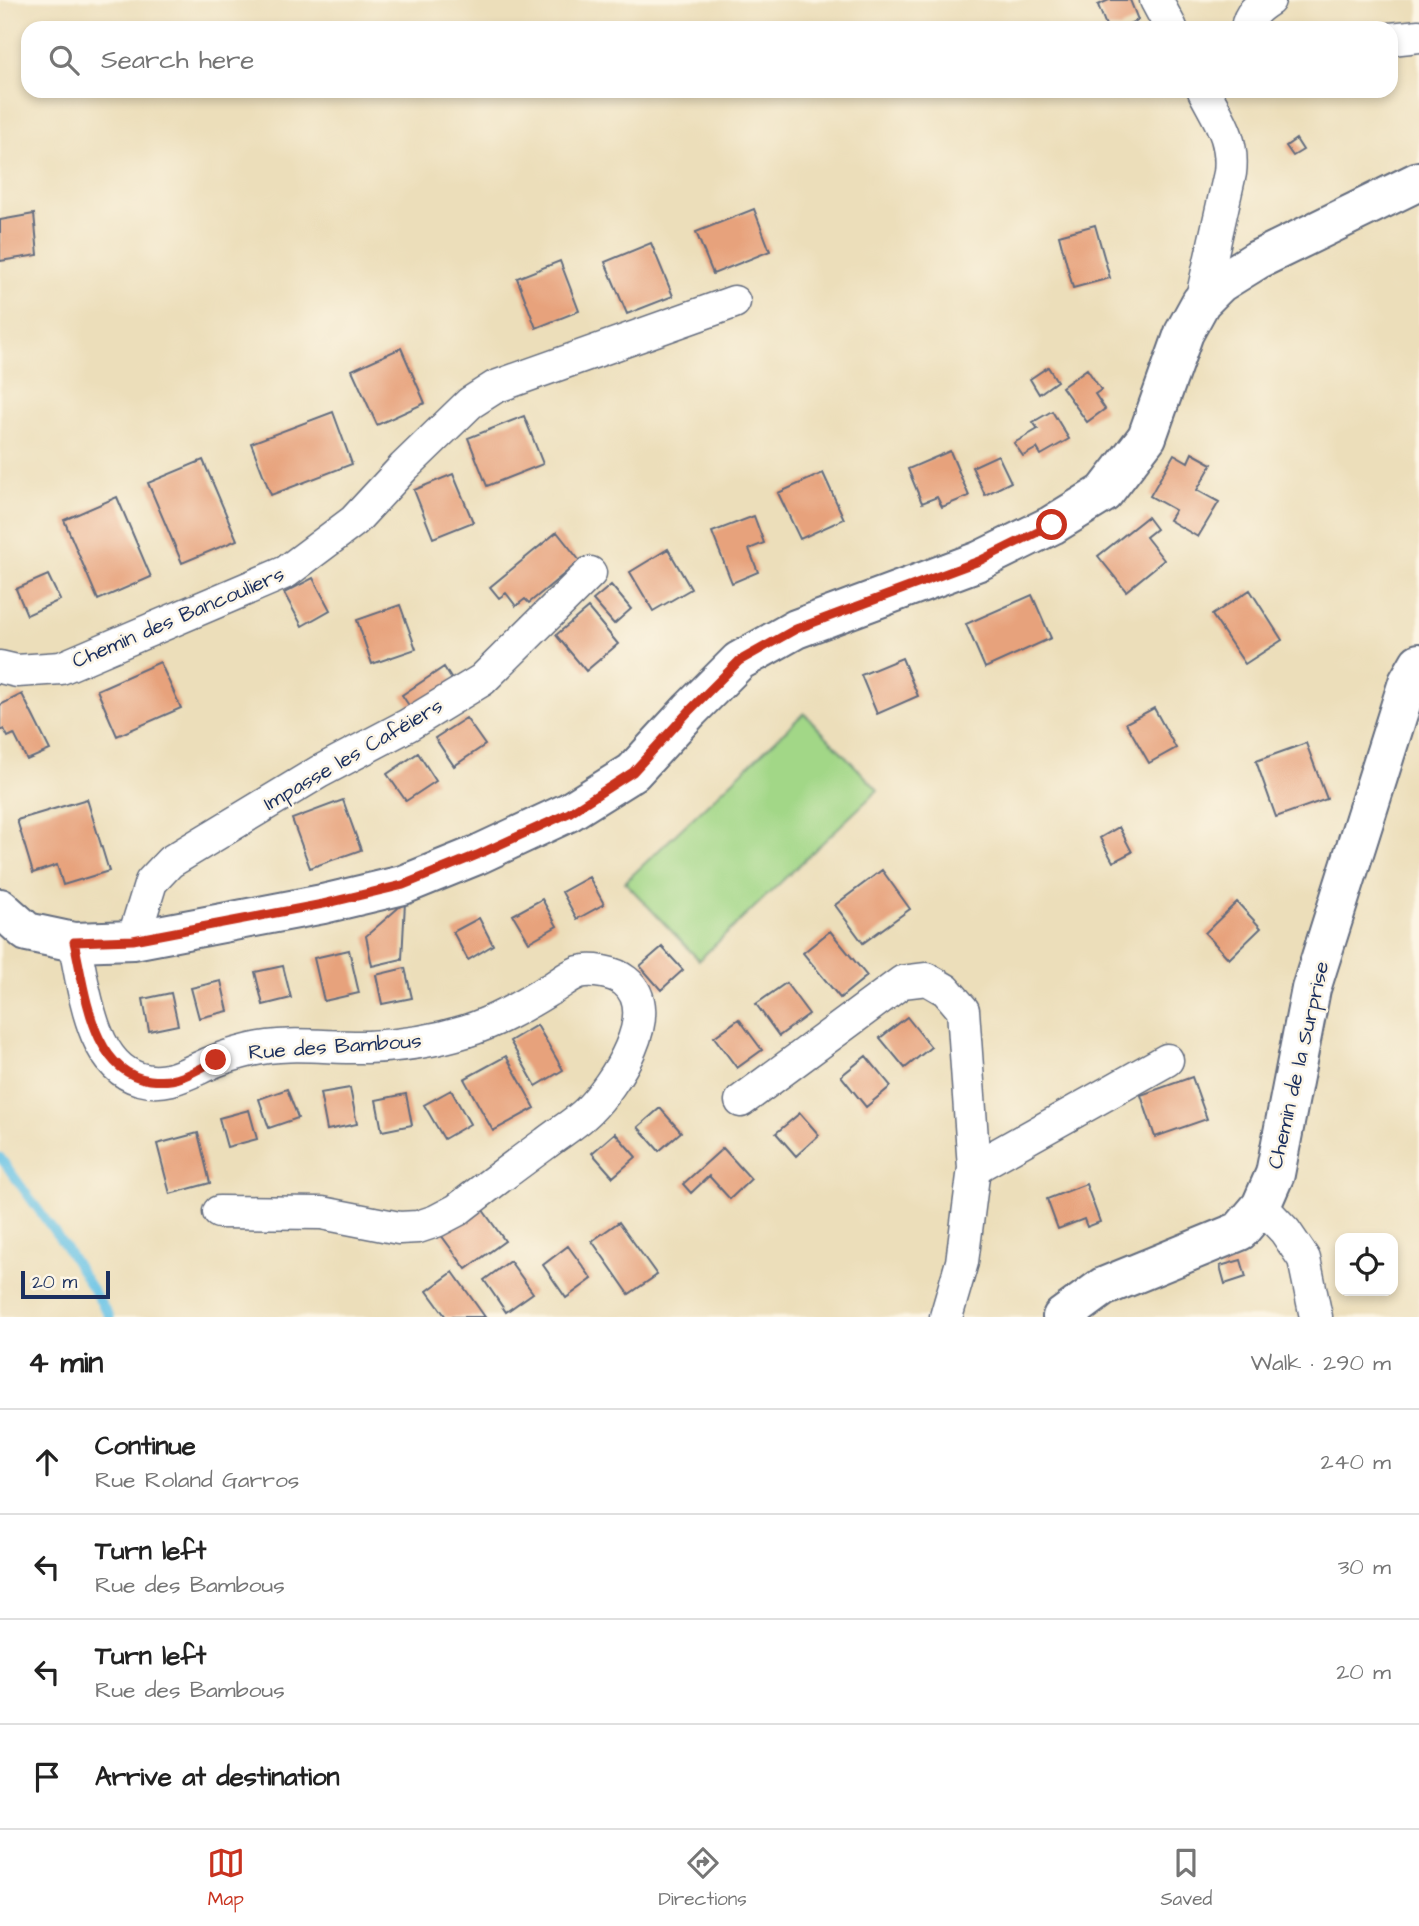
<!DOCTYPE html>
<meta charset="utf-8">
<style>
body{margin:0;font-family:"Architects Daughter",sans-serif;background:#f6f6f6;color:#222}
.controls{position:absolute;right:21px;bottom:21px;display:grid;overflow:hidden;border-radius:14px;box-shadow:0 4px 10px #0003}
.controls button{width:63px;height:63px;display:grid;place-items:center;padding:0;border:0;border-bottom:2px solid #e0e0e0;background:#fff;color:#222;font:35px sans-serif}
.scale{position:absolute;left:21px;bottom:18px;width:89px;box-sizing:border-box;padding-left:7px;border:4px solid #1b2f5e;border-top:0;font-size:19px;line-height:24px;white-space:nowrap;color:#1b2f5e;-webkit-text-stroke:5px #fcf5e5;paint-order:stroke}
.stop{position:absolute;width:21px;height:21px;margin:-16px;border:5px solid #c8321e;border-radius:50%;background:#fff}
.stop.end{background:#c8321e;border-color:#fff;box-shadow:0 2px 7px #0008}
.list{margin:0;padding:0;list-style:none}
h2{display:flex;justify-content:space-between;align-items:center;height:91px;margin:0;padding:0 28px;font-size:30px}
h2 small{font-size:23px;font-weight:400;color:#767676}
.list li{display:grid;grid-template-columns:46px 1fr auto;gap:21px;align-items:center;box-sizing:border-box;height:105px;padding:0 28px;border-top:2px solid #e0e0e0}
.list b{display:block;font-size:26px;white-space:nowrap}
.list p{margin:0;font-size:23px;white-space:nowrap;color:#767676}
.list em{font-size:23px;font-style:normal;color:#767676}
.icon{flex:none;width:38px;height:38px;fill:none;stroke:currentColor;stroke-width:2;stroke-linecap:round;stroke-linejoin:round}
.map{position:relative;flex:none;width:1419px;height:1317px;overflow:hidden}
.search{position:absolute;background:#fff;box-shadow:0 4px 10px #0003;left:21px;right:21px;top:21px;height:77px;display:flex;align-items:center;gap:18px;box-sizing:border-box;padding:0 24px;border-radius:21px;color:#767676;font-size:26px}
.sheet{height:511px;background:#fff}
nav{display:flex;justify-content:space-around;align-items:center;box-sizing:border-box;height:98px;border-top:2px solid #e0e0e0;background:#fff;font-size:19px;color:#767676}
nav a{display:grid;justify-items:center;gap:4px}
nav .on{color:#c8321e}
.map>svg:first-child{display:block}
</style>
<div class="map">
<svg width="1419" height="1317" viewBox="0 0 1419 1317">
<rect width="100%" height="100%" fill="#fcf5e5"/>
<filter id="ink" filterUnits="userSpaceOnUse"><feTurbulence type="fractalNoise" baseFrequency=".0143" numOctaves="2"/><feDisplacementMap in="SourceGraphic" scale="14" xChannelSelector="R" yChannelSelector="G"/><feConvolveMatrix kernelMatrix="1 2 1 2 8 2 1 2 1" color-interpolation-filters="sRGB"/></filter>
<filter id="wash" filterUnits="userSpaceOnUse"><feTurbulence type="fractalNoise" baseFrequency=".00686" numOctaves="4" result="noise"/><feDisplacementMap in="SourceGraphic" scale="28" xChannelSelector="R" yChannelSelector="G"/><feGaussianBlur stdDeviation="1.57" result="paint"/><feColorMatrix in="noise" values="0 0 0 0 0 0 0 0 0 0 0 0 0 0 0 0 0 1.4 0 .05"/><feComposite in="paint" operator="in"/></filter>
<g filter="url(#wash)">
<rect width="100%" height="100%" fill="#ecdeba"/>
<path fill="#a2d787" stroke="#5e8372" stroke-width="2" d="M 804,713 L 878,790 L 699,960 L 625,882 Z"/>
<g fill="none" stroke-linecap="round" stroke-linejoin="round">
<path stroke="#68c3e6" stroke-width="9" d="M 0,1157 L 64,1245 L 110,1317"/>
</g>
<g id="blocks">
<path fill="#e7a27c" d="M 1109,0 L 1130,0 L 1138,20 L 1120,28 L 1107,28 L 1098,5 Z
M 1296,139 L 1303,150 L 1293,156 L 1286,146 Z
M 754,209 L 770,251 L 713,274 L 696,232 Z
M 34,214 L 38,255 L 0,261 L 0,220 Z
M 1095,225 L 1110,278 L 1073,288 L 1059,235 Z
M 651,243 L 673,296 L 627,314 L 605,262 Z
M 560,261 L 579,311 L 536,328 L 517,278 Z
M 401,348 L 425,403 L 377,425 L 352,370 Z
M 1048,367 L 1057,381 L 1039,394 L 1030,379 Z
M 1087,369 L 1101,390 L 1095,394 L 1105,409 L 1087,422 L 1062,387 Z
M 1052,411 L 1069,439 L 1041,455 L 1037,448 L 1023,456 L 1014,443 L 1038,429 L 1033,422 Z
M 333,412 L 352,464 L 271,495 L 251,443 Z
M 524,416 L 543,464 L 487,486 L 468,438 Z
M 950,451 L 969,496 L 942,507 L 937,497 L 922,503 L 908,469 Z
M 1192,453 L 1212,464 L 1197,490 L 1219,502 L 1198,537 L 1169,520 L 1175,510 L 1150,496 L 1174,454 L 1188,462 Z
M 998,455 L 1011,482 L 985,495 L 972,467 Z
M 203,460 L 237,540 L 182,563 L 148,483 Z
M 823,473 L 844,519 L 800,539 L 778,493 Z
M 453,474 L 473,522 L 433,538 L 414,490 Z
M 117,497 L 151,577 L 98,600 L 64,520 Z
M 754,516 L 764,543 L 749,549 L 758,572 L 732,583 L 712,532 Z
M 1147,517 L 1156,529 L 1146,537 L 1164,560 L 1126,591 L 1098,556 Z
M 557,532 L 580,561 L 529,603 L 525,599 L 516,606 L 506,593 L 499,598 L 490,587 Z
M 668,549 L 691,589 L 653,611 L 630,572 Z
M 48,575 L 60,600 L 27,615 L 16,589 Z
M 313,578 L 330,610 L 302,626 L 284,593 Z
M 611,585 L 631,609 L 614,624 L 593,600 Z
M 1250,590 L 1282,640 L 1245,664 L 1212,615 Z
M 1032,595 L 1051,638 L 985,668 L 966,624 Z
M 400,605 L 416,649 L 372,664 L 357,620 Z
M 588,608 L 618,644 L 586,671 L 556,635 Z
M 902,658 L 918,696 L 877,714 L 861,675 Z
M 160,662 L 181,708 L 117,736 L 97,690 Z
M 444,667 L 454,683 L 412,710 L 402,695 Z
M 22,694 L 50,750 L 27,760 L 14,734 L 8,737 L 4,729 L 0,731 L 0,705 Z
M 1154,708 L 1176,748 L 1149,763 L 1126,723 Z
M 466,718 L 485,745 L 454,766 L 435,738 Z
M 1306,743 L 1327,799 L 1276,817 L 1256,761 Z
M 418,753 L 436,781 L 406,801 L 387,774 Z
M 87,799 L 109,871 L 63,885 L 57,865 L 33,873 L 17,820 Z
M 343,800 L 361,850 L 310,868 L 292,819 Z
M 1119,827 L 1132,852 L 1113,862 L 1100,838 Z
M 882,870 L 910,909 L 863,943 L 835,905 Z
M 589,877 L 604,904 L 577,919 L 562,892 Z
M 542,899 L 557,926 L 529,942 L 513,915 Z
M 405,902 L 402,959 L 372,966 L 366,936 Z
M 1237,902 L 1261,928 L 1229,959 L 1205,933 Z
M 479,918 L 493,945 L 468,960 L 453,932 Z
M 830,931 L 867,976 L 840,998 L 803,953 Z
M 662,947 L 683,970 L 661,990 L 640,966 Z
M 349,950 L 359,993 L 324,1001 L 314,958 Z
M 283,966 L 291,998 L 263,1005 L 255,972 Z
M 405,968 L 412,998 L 382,1004 L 376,975 Z
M 221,981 L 228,1011 L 199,1018 L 191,988 Z
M 786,983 L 809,1014 L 779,1036 L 756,1004 Z
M 171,993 L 178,1025 L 149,1031 L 143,999 Z
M 907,1017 L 931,1047 L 905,1068 L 880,1038 Z
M 739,1019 L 762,1050 L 737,1068 L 714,1037 Z
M 537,1025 L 563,1070 L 536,1086 L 510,1041 Z
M 506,1056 L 535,1108 L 493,1131 L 464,1079 Z
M 866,1056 L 891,1086 L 866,1107 L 841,1076 Z
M 1192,1077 L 1207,1119 L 1155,1137 L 1141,1095 Z
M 350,1088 L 357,1124 L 327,1130 L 320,1093 Z
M 287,1089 L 298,1118 L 269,1128 L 259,1099 Z
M 451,1090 L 470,1124 L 444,1139 L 424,1105 Z
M 406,1094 L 412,1125 L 382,1131 L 376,1100 Z
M 660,1108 L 681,1132 L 659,1151 L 638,1127 Z
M 249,1110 L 257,1139 L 227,1147 L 219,1118 Z
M 800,1113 L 819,1135 L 796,1156 L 776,1133 Z
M 198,1133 L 210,1183 L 170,1194 L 157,1144 Z
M 615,1133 L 636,1157 L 613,1177 L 592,1153 Z
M 723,1148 L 751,1179 L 730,1199 L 709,1176 L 691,1193 L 683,1184 Z
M 1086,1184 L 1100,1222 L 1087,1227 L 1084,1219 L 1058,1229 L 1047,1199 Z
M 480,1206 L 505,1241 L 466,1269 L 441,1235 Z
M 619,1222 L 657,1275 L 629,1294 L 592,1241 Z
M 568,1246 L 592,1279 L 566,1298 L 543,1265 Z
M 1241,1260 L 1246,1277 L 1225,1284 L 1220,1266 Z
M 510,1261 L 533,1293 L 506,1312 L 484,1280 Z
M 453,1272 L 485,1317 L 446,1317 L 427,1291 Z"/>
</g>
</g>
<g filter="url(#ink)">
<use href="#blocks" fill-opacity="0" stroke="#646c7e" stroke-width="2"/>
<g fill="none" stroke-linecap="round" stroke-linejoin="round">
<g stroke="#646c7e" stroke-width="35">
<path id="street" d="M 1156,0 L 1171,28
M 1247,28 C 1249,14 1258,7 1269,0
M 1391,39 L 1419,36
M 1201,302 L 1230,173 C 1234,138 1219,120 1204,91
M 0,667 L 17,671 L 61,668 L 286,572 L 354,521 L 404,467 L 470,403 L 495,387 L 734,302
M 133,940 L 151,882 L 170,862 L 319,772 L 408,725 L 482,680 L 590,573
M 74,942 C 84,985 90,1065 140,1079 C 169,1087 190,1071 215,1061 C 227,1056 239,1053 251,1050 C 288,1041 329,1048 367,1047 C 400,1046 434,1041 466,1031 C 495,1022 521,1007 547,991 C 557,986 568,976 579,972 C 592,969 614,972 625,981 C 664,1012 613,1086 588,1111 C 576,1123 560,1132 546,1143 C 516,1165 486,1187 457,1210 L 436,1221 L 418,1227 L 399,1228 L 322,1213 L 219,1212
M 741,1101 L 902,982 L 927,979 L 946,990 L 963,1010 L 974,1168 L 962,1262 L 946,1317
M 974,1168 L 1167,1060
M 1261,1206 L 1285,1231 L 1304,1259 L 1316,1317"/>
</g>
<g stroke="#646c7e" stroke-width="42">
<path id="secondary" d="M 0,908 L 27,932 L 74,942 L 133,940 L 323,904 L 403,885 L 477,855 L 569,812 L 633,772 L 690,710 L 739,661 L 796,629 L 979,561 L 1052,525 L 1104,493 L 1147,437 L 1184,333 L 1201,302 L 1220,283 L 1257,260 L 1419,181
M 1062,1317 L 1103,1287 L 1240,1231 L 1261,1206 L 1275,1174 L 1311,989 L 1408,682 L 1419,663"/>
</g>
<use href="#street" stroke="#fff" stroke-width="32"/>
<use href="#secondary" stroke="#fff" stroke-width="38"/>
</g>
</g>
<g fill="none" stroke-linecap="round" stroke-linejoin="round" filter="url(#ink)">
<path stroke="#c8321e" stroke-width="9" d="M 216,1060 C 205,1066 193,1073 182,1077 C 172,1081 160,1081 150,1080 C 91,1073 85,988 74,942 L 133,940 L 323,904 L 403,885 L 477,855 L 569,813 L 633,772 L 690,710 L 739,661 L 796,629 L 979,561 L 1052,525"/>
</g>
<g text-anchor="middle" stroke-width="5" stroke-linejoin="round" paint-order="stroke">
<g font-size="21" fill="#1b2f5e" stroke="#fcf5e5">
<text transform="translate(178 617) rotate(-23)" y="7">Chemin des Bancouliers</text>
<text transform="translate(353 754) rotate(-30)" y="7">Impasse les Caféiers</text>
<text transform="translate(335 1046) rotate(-4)" y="7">Rue des Bambous</text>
<text transform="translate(1298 1065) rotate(-77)" y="7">Chemin de la Surprise</text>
</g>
</g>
</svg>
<div class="controls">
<button><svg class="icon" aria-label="locate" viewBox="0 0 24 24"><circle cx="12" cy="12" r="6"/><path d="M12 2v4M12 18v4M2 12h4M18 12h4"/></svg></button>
</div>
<div class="scale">20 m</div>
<div class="stop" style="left:1052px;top:525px"></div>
<div class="stop end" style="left:216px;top:1060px"></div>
<div class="search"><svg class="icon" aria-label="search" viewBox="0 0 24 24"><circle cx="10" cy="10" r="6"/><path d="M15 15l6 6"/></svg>Search here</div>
</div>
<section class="sheet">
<h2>4 min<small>Walk · 290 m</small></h2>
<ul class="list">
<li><svg class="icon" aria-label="ahead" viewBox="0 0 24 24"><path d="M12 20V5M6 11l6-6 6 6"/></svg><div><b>Continue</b><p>Rue Roland Garros</p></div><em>240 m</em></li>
<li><svg class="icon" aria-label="left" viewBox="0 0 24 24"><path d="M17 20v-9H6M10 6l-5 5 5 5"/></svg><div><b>Turn left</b><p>Rue des Bambous</p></div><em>30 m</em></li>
<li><svg class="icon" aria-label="left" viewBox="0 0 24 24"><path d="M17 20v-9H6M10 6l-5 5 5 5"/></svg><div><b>Turn left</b><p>Rue des Bambous</p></div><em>20 m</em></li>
<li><svg class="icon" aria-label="arrive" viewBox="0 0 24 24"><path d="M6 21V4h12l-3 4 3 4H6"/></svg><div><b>Arrive at destination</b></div></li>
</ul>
</section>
<nav>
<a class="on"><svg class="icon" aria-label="map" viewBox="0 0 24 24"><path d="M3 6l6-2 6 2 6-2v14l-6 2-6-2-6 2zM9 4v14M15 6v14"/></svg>Map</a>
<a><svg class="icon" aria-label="directions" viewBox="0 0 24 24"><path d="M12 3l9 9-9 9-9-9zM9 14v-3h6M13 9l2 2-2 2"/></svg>Directions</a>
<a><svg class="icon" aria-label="saved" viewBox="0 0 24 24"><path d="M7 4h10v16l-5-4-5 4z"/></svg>Saved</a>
</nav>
